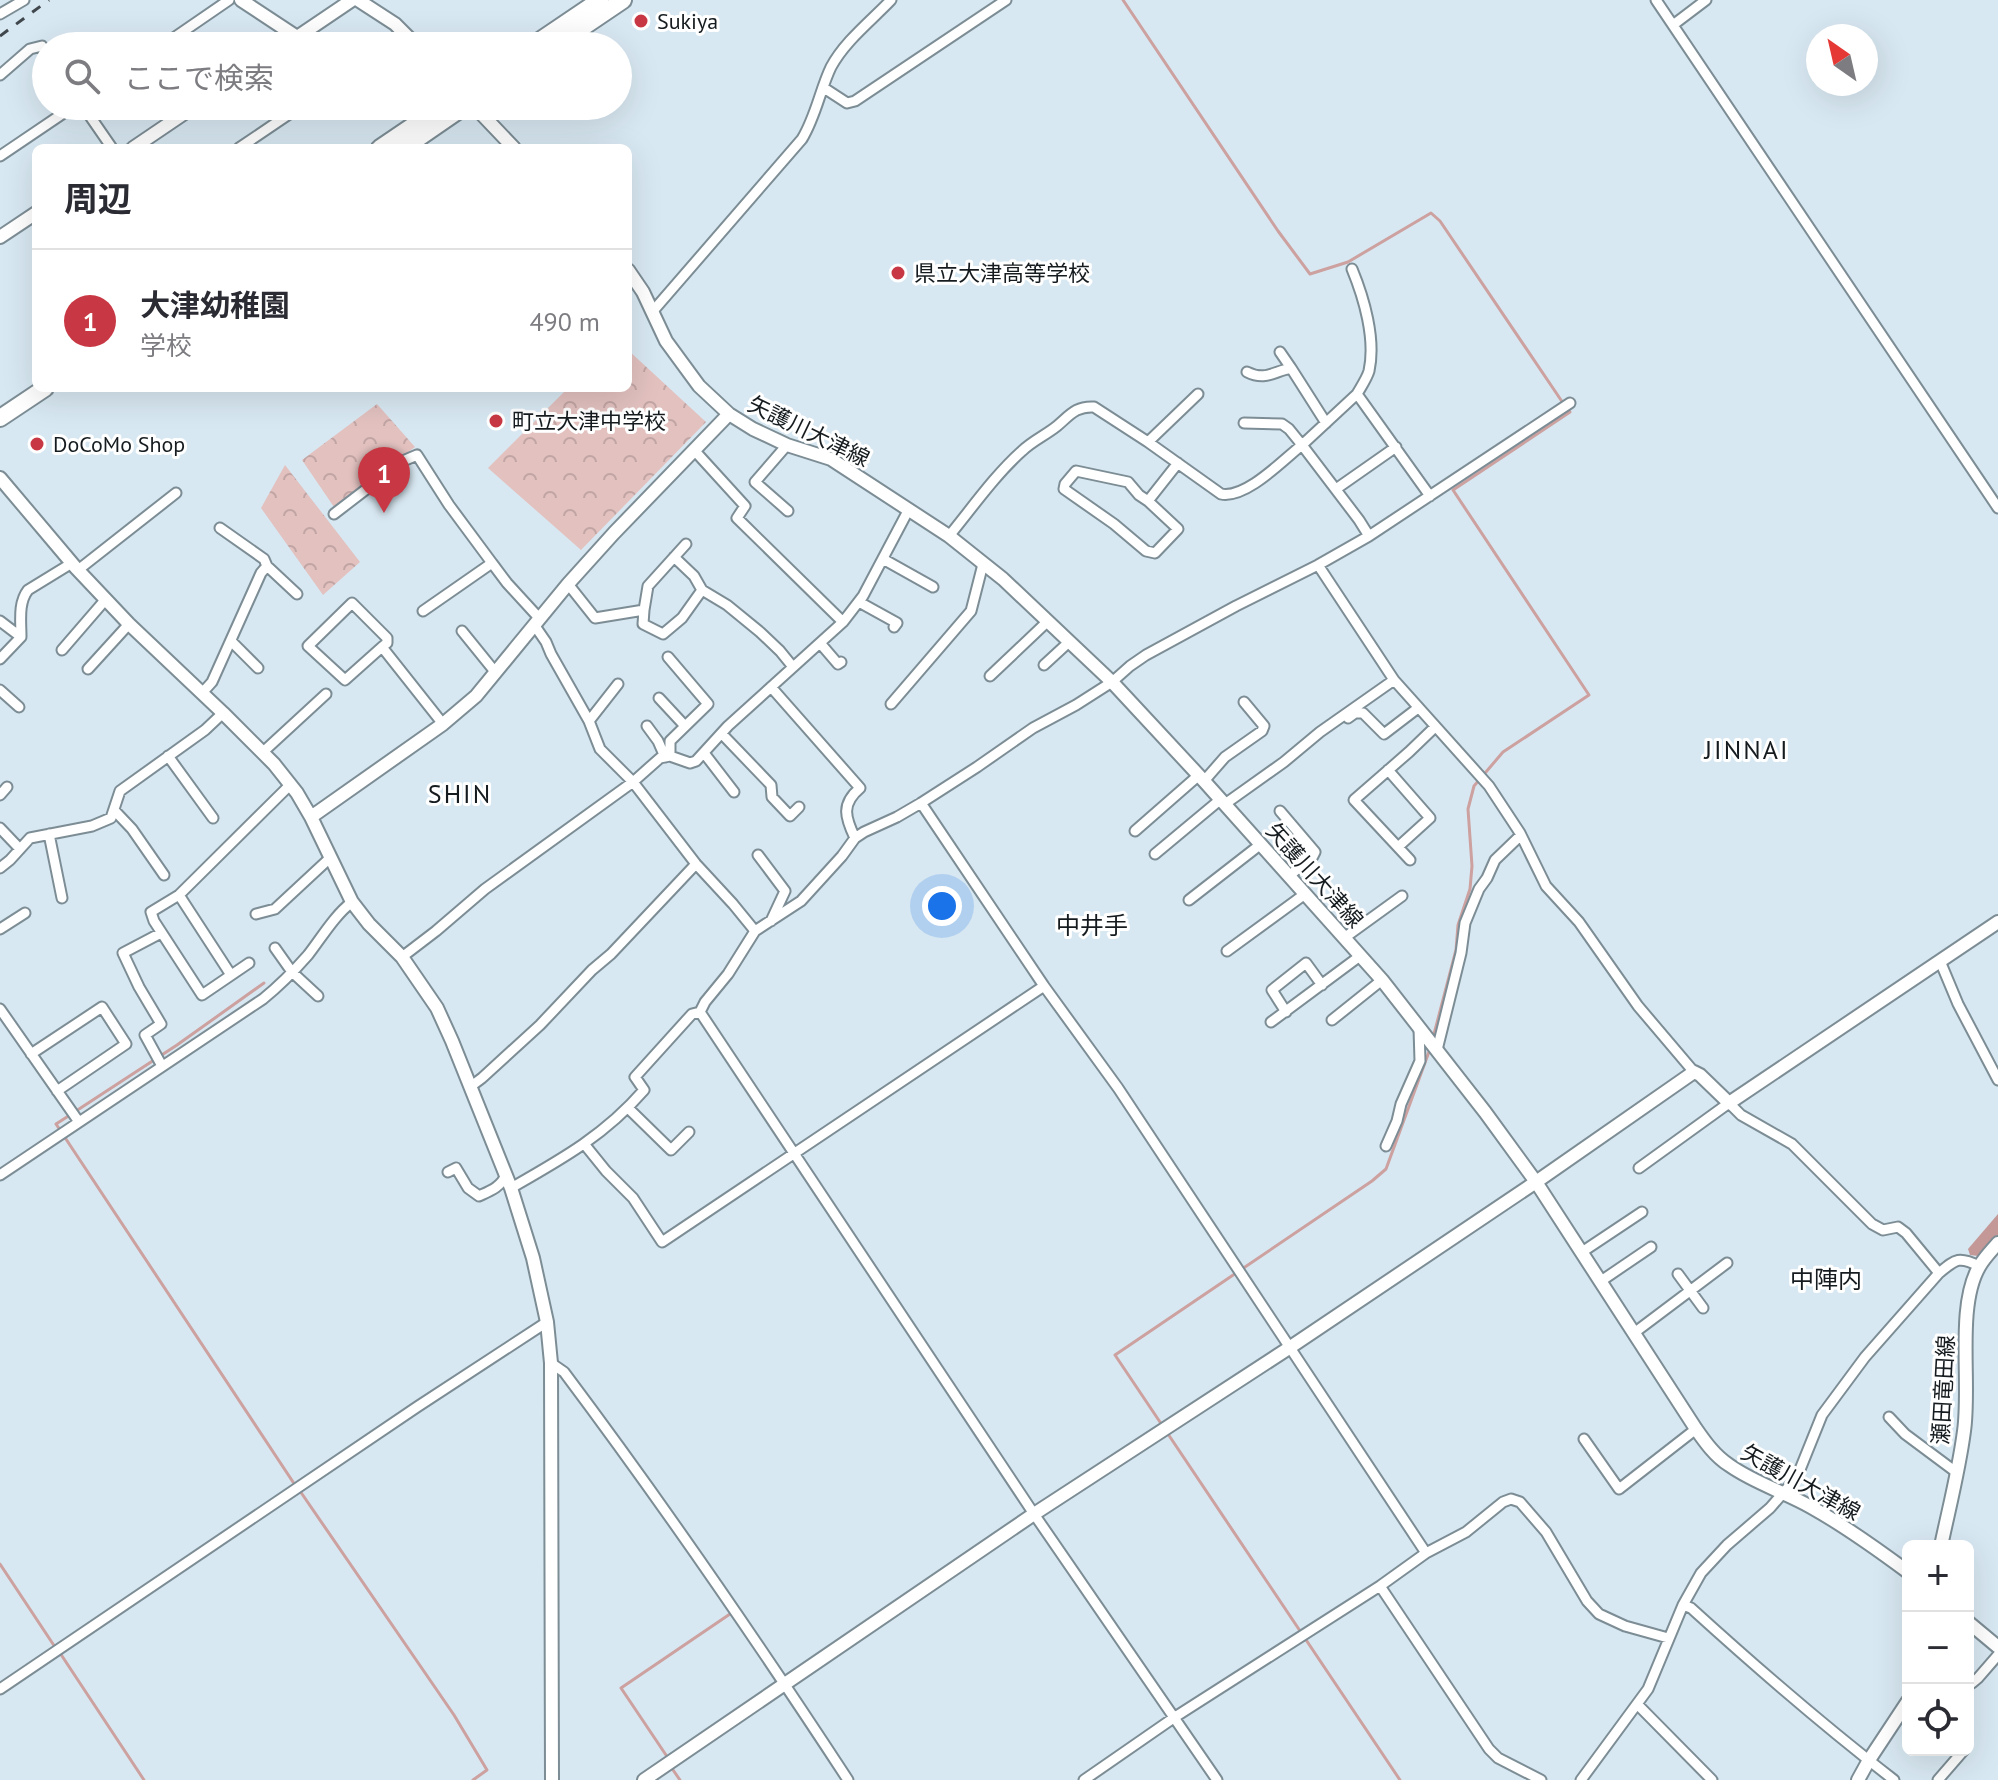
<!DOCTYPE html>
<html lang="ja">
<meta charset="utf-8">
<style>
body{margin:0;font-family:"PT Sans","Noto Sans JP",sans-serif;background:#f2f2f3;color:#2b2b33}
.controls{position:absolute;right:24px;bottom:24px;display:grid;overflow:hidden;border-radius:12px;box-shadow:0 8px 32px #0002}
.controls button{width:72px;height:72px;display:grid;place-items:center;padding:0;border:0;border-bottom:2px solid #e1e1e2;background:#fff;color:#2b2b33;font:40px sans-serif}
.compass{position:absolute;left:1806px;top:24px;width:72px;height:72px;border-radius:50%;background:#fff;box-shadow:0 8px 32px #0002;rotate:326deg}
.you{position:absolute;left:942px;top:906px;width:28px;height:28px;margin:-20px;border:6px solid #fff;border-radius:50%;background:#1a73e8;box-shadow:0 0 0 12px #1a73e833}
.badge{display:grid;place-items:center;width:52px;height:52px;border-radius:50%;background:#c83844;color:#fff;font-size:26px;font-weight:700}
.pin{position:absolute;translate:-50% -66px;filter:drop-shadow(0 2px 4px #0008)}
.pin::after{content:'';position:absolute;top:42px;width:28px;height:24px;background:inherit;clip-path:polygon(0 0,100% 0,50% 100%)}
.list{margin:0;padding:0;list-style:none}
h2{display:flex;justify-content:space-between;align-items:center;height:104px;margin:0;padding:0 32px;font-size:34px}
h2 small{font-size:26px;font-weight:400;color:#7c7c81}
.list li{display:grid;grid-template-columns:52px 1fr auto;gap:24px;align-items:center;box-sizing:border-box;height:144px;padding:0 32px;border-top:2px solid #e1e1e2}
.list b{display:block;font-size:30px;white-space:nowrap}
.list p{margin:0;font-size:26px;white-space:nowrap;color:#7c7c81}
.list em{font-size:26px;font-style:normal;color:#7c7c81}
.icon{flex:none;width:44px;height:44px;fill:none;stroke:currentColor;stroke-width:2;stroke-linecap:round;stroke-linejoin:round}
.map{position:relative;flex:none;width:1998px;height:1780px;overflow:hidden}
.search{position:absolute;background:#fff;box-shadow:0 8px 32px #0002;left:32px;top:32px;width:600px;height:88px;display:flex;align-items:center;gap:20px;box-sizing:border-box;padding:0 28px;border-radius:44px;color:#7c7c81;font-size:30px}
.panel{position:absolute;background:#fff;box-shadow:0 8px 32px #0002;left:32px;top:144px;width:600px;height:248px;border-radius:12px}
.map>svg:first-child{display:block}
</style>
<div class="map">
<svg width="1998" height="1780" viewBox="0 0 1998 1780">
<defs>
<pattern id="forest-firs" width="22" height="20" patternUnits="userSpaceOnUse" patternTransform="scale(2)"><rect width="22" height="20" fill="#c39897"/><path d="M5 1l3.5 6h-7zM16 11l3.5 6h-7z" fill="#9d7b7b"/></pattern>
<pattern id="park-crowns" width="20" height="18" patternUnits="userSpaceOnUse" patternTransform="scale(2)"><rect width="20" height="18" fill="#e2c1bf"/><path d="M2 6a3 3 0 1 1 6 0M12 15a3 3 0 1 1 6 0" fill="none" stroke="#c1a5a4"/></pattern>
</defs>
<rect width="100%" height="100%" fill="#d8e8f2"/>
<path fill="url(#forest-firs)" d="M 1998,1214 L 1998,1235 L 1978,1256 L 1970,1255 L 1968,1249 Z"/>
<path fill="url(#park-crowns)" d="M 628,350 L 706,422 L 581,550 L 488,468 L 568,388 L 628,388 Z
M 377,404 L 415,447 L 334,507 L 302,460 Z
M 285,465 L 360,562 L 323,595 L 261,508 Z"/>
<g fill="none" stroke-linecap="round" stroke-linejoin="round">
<path stroke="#cca19f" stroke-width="3" d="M 1123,0 L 1278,231 L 1310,274 L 1348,262 L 1431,213 L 1440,221 L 1563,403
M 1433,1038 L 1456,950 L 1458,925 L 1470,889 L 1472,866 L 1468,809 L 1474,786 L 1503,752 L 1589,695 L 1453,490 L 1570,412 L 1568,409
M 76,1111 L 177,1045 L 264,983
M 70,1115 L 56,1124 L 295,1485
M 1162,1425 L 1115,1355 L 1372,1181 L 1386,1169 L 1430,1049
M 1166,1431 L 1400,1780
M 300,1491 L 454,1715 L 487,1770 L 473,1780
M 0,1564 L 55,1647
M 60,1653 L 144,1780
M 668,1758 L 621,1688 L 730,1614
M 671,1767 L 680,1780"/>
<g stroke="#7d8d95" stroke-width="13">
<path id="street" d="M 1656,0 L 1998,508
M 0,14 L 24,0
M 1673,25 L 1706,0
M 162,46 L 229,0
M 0,75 L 30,49 L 42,46 L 46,53
M 824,88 L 847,103 L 855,101 L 1006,0
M 83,106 L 112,148
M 239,148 L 301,106
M 0,156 L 74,106
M 1352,269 C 1364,298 1376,339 1369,371 C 1367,378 1361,387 1357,394
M 653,311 L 802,139 C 816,116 820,90 831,67 C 845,41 871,21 891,0
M 1280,352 L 1291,368
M 1247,372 C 1265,381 1273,372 1291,368 L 1326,423
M 1244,423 L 1282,424 L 1289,429 L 1302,445 L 1357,394 L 1430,496
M 1148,442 L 1198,394
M 787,445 L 755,482 L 788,511
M 694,450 L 745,506 L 737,518 L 843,622
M 1336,489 L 1396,447
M 1148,501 L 1139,495 L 1128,482 L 1076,471 L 1065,484 L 1064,489 L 1114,524 L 1146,551 L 1155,553 L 1178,529 L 1148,501 L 1178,463
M 334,514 L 403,461 L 417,455 L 449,505 L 492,563
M 220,528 L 264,559 L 267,566 L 297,594
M 949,536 C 972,508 995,475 1022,451 C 1032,441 1046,435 1057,426 C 1070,415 1076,406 1094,407 L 1148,442 L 1221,494 C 1246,499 1283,460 1302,445 L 1359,520 L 1369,536
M 674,557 L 694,576 L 702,590 L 727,605 L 760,632 L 780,651 L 793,667
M 883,559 L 933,587
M 1318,565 L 1394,680 L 1489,786 L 1520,833 L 1546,886 L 1579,922 L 1638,1006 L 1694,1072
M 78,570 L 176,493
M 568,584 L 595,618 L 644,610 L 643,624 L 663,634 L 682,618 L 702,590
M 859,602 L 897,623 L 894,627
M 644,610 L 648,586 L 686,544
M 423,611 L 492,563 L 507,583 L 540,619
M 0,621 L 21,637
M 535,626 L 546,642 L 551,654 L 589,721 L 600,749 L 633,782 L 696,864 L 733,904 L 755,931
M 462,631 L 496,673
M 231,641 L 258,668
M 820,643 L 838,664 L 841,662
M 382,647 L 345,680 L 308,646 L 352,603 L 387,638 L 387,643 L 382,647 L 443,724
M 62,650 L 106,599
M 668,657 L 708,704 L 670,741 L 670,756
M 0,659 L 21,637 C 21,621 18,603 28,590 L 72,563
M 1044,665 L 1069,642
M 88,669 L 129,624
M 990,676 L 1048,621
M 771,687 L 860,788 C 841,804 845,817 855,838
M 0,690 L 19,707
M 202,693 L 212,682 L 261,573 L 267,566
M 659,698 L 685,726
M 891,704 L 971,611 L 983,564
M 1348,718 L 1355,713 L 1363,713 L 1384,734 L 1418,708
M 589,721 L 618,684
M 647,726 L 658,741 L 665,757
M 722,734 L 771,785 L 772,797 L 790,816 L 799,807
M 263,752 L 326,694
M 704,753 L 734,792
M 168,756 L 213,818
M 1388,770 L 1430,818 L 1398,847
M 1204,781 L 1225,757 L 1262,731 L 1264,726 L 1244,702
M 0,795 L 7,787
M 921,803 L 1044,986 L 1118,1088 L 1426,1553
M 1225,804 L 1284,762 L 1320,732 L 1394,680
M 114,810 L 132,829 L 164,875
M 1280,811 L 1315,852 L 1313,856 L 1289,876
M 0,828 L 20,849
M 1135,831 L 1199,775
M 49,834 L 62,898
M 1155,854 L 1221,799
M 758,855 L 785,891 L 771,921
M 1410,860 L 1354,800 L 1409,752 L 1435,727
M 0,868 L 10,860 L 30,838 L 92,826 L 111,818 L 120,791 L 205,730 L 223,713
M 179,895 L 231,975
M 1189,900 L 1261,844
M 256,914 L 275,909 L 331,857
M 0,929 L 25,913
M 161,933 L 123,953 L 139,987 L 161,1024 L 145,1035 L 162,1066
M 1344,938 L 1402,896
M 275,948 L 292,972 L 318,996
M 1227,951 L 1305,894
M 402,957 L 436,931 L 485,889 L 633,782 L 660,758 L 670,756 L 690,763 L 696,761 L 728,726 L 843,622 L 863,596 L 909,509
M 1940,961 L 1958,1004 L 1998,1080
M 249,963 L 202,995 L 154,921 L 151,912 L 179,895 L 291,784
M 0,1009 L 79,1122
M 700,1012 L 1034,1514 L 1217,1780
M 1286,1012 L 1272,990 L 1306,963 L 1322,985
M 1332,1020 L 1382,980
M 1271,1022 L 1360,956
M 1437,1050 L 1461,953 L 1465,923 L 1479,889 L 1487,878 L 1495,860 L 1521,835
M 31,1054 L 102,1007 L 126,1044 L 57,1091
M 470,1087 L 482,1078 L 540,1025 L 592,970 L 611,954 L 696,864
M 628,1108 L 671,1150 L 689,1132
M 585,1145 L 606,1171 L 633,1198 L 662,1242 L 1044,986
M 1386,1146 L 1397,1121 L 1401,1104 L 1420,1061 L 1419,1028
M 1639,1168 L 1729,1103 L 1741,1115 L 1792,1144 L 1872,1224 L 1883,1230 L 1898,1227 L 1906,1233 L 1939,1273
M 448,1172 L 456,1168 L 468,1188 L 479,1196 C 490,1191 501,1187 506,1175
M 0,1175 L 263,999 C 279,986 294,971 308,955 C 322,937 334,916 352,902
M 511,1188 C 562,1159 605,1135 644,1090 L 635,1077 L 692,1014 L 700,1012 L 705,1002 L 728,974 L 755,931 L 801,901 L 842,856 L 855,838 L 864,832 L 897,817 L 921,803 L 977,767 L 1033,728 L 1076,705 L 1112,682 L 1130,666 L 1146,655 L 1236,606 L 1318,565 L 1369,536 L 1570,403
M 1582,1252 L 1642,1212
M 1678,1274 L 1703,1308
M 1601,1281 L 1651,1247
M 1634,1333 L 1727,1263
M 551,1363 L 564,1372 C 663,1504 757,1641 848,1780
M 1889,1417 L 1905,1434 L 1956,1472
M 1584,1439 L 1619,1489 L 1696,1429
M 1380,1586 L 1489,1749 L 1498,1758 L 1541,1780
M 1683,1605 L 1691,1608 C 1757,1668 1824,1726 1894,1780
M 1968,1679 L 1972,1683 L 1978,1678 L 1998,1655
M 0,1689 L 417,1407 L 547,1322
M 1637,1704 L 1712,1780
M 1084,1780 L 1175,1717 L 1380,1586 L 1426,1553 L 1466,1532 L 1503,1502 L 1511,1499 L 1520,1502 L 1546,1532 L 1587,1601 L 1599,1614 L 1625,1626 L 1668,1638
M 1581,1780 L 1648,1689 L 1683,1605 L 1701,1573 L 1727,1545 L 1770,1508 L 1797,1477 L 1822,1415 L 1865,1357 L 1939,1273 C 1956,1259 1959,1256 1979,1266
M 1938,1780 L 1964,1750"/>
</g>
<g stroke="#7d8d95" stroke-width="16">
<path id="secondary" d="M 241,0 L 297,37
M 358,0 L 395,24 L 417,46
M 284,46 L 352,0
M 474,106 L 514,148
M 133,148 L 195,106
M 0,237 L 36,213
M 628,270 L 643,292 L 666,341 L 699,386 L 729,414 L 753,429 L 787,445 L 831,459 L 949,536 L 1003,579 L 1112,682 L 1204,781 L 1382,980 L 1485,1112 L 1536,1182 L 1696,1429 C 1705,1442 1715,1456 1729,1465 C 1754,1483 1785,1492 1811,1507 C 1845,1526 1877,1549 1908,1572
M 0,478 L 76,568 L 129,624 L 223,713 L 274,764 L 297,793 L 311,817 L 352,902 L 369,924 L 402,957 L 437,1008 L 452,1041 L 511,1188 L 533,1258 L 547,1322 L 551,1363 L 552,1780
M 311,817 L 443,724 L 476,696 L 568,584 L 614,533 L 729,414
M 1941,1546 C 1949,1508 1959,1470 1964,1431 C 1971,1383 1956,1307 1979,1267 C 1984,1258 1992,1250 1998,1243
M 1968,1622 L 1998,1647
M 644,1780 L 1034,1514 L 1289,1348 L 1536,1182 L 1694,1072 L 1700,1075 L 1729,1103 L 1998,922
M 1858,1780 L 1869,1760 L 1908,1701"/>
</g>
<g stroke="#7d8d95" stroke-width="20">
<path id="highway" d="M 532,46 L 600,0
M 555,46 L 623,0
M 380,148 L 442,106
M 404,148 L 465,106
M 0,418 L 45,388"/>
</g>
<use href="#street" stroke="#fff" stroke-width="9"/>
<use href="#secondary" stroke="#fff" stroke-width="12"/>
<use href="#highway" stroke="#fff" stroke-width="16"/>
<path stroke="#40484d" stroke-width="3" stroke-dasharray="10 10" stroke-linecap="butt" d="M 0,36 L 49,0"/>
</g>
<g fill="#c83844" stroke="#fff" stroke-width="3">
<circle cx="641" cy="21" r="8"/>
<circle cx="898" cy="273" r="8"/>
<circle cx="496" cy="421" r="8"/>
<circle cx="37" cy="444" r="8"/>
</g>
<g text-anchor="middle" stroke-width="6" stroke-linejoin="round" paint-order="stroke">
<g font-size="22" fill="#151b1e" stroke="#fff" text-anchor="start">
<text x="657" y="29">Sukiya</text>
<text x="914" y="281">県立大津高等学校</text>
<text x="512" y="429">町立大津中学校</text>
<text x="53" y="452">DoCoMo Shop</text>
</g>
<g font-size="22" fill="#151b1e" stroke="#fff">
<text transform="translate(809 431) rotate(26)" y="8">矢護川大津線</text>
<text transform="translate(1315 875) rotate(48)" y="8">矢護川大津線</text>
<text transform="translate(1943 1390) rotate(-87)" y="8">瀬田竜田線</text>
<text transform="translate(1801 1482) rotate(29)" y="8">矢護川大津線</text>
</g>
<g font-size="24" fill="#151b1e" stroke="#fff">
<text x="1092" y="934">中井手</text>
<text x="1826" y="1288">中陣内</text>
</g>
<g font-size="26" letter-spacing="2" fill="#151b1e" stroke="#fff">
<text x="1747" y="759">JINNAI</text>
<text x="460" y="803">SHIN</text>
</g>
</g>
</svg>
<div class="controls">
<button>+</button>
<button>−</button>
<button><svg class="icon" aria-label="locate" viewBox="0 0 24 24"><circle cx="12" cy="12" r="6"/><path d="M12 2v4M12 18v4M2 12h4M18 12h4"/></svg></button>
</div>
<svg class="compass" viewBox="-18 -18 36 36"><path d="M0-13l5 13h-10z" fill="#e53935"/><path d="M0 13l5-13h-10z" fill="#7c7c81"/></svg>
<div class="you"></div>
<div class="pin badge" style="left:384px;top:513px">1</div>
<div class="search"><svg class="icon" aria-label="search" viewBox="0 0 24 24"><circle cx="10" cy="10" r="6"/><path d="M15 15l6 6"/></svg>ここで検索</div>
<section class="panel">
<h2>周辺<small></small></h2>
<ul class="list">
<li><span class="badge">1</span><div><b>大津幼稚園</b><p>学校</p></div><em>490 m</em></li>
</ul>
</section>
</div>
